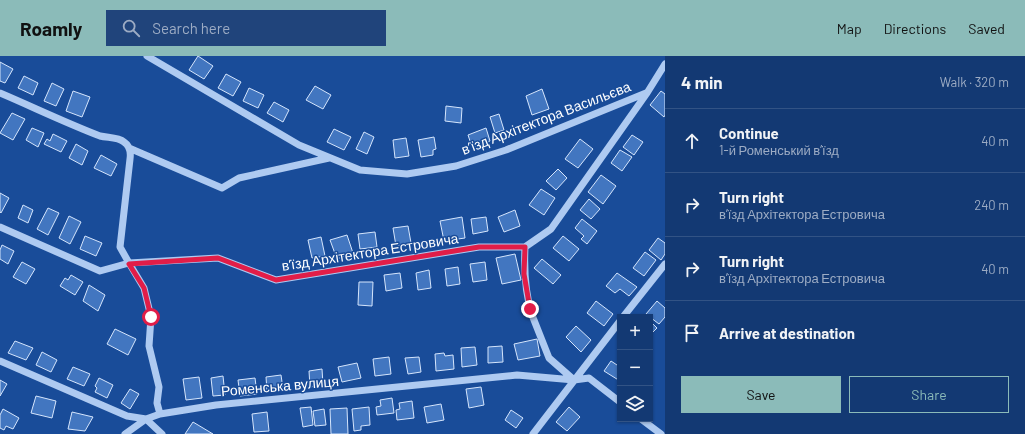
<!DOCTYPE html>
<meta charset="utf-8">
<style>
body{margin:0;font-family:Barlow,sans-serif;background:#20447b;color:#f1f3f6}
.controls{position:absolute;right:12px;bottom:12px;display:grid;overflow:hidden;border-radius:0px;box-shadow:0 1px 3px #0004}
.controls button{width:36px;height:36px;display:grid;place-items:center;padding:0;border:0;border-bottom:1px solid #325385;background:#133973;color:#f1f3f6;font:20px sans-serif}
.stop{position:absolute;width:12px;height:12px;margin:-9px;border:3px solid #e11d48;border-radius:50%;background:#fff}
.stop.end{background:#e11d48;border-color:#fff;box-shadow:0 1px 4px #0008}
.list{margin:0;padding:0;list-style:none}
h2{display:flex;justify-content:space-between;align-items:center;height:52px;margin:0;padding:0 16px;font-size:17px}
h2 small{font-size:13px;font-weight:400;color:#9dacc4}
.list li{display:grid;grid-template-columns:26px 1fr auto;gap:12px;align-items:center;box-sizing:border-box;height:64px;padding:0 16px;border-top:1px solid #325385}
.list b{display:block;font-size:15px;white-space:nowrap}
.list p{margin:0;font-size:13px;white-space:nowrap;color:#9dacc4}
.list em{font-size:13px;font-style:normal;color:#9dacc4}
.actions{display:flex;gap:8px;padding:12px 16px}
.actions a{flex:1;padding:9px 0;border:1px solid #8bbbb9;border-radius:0px;text-align:center;font-size:14px;color:#8bbbb9}
.actions .main{background:#8bbbb9;color:#111}
.icon{flex:none;width:22px;height:22px;fill:none;stroke:currentColor;stroke-width:2;stroke-linecap:round;stroke-linejoin:round}
.map{position:relative;flex:none;width:665px;height:378px;overflow:hidden}
header{display:flex;align-items:center;gap:24px;box-sizing:border-box;height:56px;padding:0 20px;background:#8bbbb9;color:#111}
header strong{font-size:19px}
nav{display:flex;gap:22px;margin-inline-start:auto;font-size:14px}
.search{width:280px;height:36px;background:#20447b;display:flex;align-items:center;gap:10px;box-sizing:border-box;padding:0 14px;border-radius:0px;color:#9dacc4;font-size:15px}
main{display:flex}
aside{flex:1;background:#133973}
.map>svg:first-child{display:block}
</style>
<header>
<strong>Roamly</strong>
<div class="search"><svg class="icon" aria-label="search" viewBox="0 0 24 24"><circle cx="10" cy="10" r="6"/><path d="M15 15l6 6"/></svg>Search here</div>
<nav><a>Map</a><a>Directions</a><a>Saved</a></nav>
</header>
<main>
<div class="map">
<svg width="665" height="378" viewBox="0 0 665 378">
<rect width="100%" height="100%" fill="#194c99"/>
<path fill="#4276c0" stroke="#d5e5fc" d="M 198,0 L 213,10 L 204,23 L 189,14 Z
M 0,6 L 13,13 L 5,27 L 0,25 Z
M 226,18 L 241,26 L 233,40 L 218,32 Z
M 24,20 L 38,27 L 33,39 L 18,32 Z
M 52,27 L 64,33 L 56,50 L 44,45 Z
M 315,30 L 331,39 L 323,53 L 306,44 Z
M 249,32 L 264,39 L 258,52 L 243,45 Z
M 542,33 L 549,53 L 532,59 L 526,40 Z
M 73,35 L 90,41 L 82,61 L 66,55 Z
M 661,35 L 665,38 L 665,59 L 664,61 L 650,49 Z
M 274,46 L 289,54 L 283,66 L 267,57 Z
M 446,50 L 462,52 L 461,67 L 445,65 Z
M 12,57 L 25,63 L 13,84 L 0,77 Z
M 499,58 L 504,74 L 495,77 L 490,61 Z
M 32,72 L 44,77 L 38,91 L 26,84 Z
M 486,72 L 490,85 L 472,91 L 468,79 Z
M 334,73 L 351,81 L 344,94 L 327,86 Z
M 364,76 L 374,81 L 367,98 L 356,93 Z
M 53,78 L 67,85 L 61,96 L 44,88 L 47,83 L 50,85 Z
M 632,79 L 643,86 L 634,99 L 623,91 Z
M 434,81 L 436,93 L 433,94 L 433,99 L 421,101 L 418,84 Z
M 406,82 L 409,100 L 395,102 L 393,84 Z
M 580,83 L 593,93 L 578,112 L 565,103 Z
M 76,88 L 88,95 L 82,109 L 69,102 Z
M 620,94 L 632,101 L 622,115 L 611,107 Z
M 101,99 L 117,108 L 111,120 L 94,112 Z
M 558,113 L 567,122 L 556,134 L 546,125 Z
M 601,119 L 616,130 L 603,148 L 588,136 Z
M 541,133 L 555,142 L 544,159 L 529,149 Z
M 0,137 L 9,142 L 1,157 L 0,156 Z
M 589,143 L 600,153 L 591,163 L 580,154 Z
M 23,149 L 33,154 L 28,167 L 18,162 Z
M 48,152 L 59,157 L 48,179 L 37,173 Z
M 515,154 L 520,170 L 504,176 L 498,161 Z
M 69,160 L 81,166 L 70,188 L 59,182 Z
M 462,161 L 465,182 L 444,185 L 440,165 Z
M 486,161 L 488,175 L 473,178 L 471,163 Z
M 582,163 L 597,175 L 587,188 L 581,183 L 584,180 L 575,172 Z
M 408,170 L 411,187 L 396,190 L 393,172 Z
M 375,176 L 377,191 L 360,193 L 358,178 Z
M 347,179 L 353,197 L 337,203 L 330,184 Z
M 85,180 L 102,187 L 96,200 L 80,193 Z
M 563,180 L 579,193 L 569,205 L 553,192 Z
M 321,181 L 325,200 L 312,202 L 308,184 Z
M 658,182 L 665,187 L 665,198 L 661,204 L 649,194 Z
M 2,189 L 14,195 L 8,208 L 0,203 L 0,194 Z
M 645,196 L 656,204 L 644,220 L 633,212 Z
M 515,198 L 521,224 L 502,228 L 496,202 Z
M 542,203 L 561,219 L 553,228 L 534,212 Z
M 22,206 L 35,213 L 26,228 L 13,221 Z
M 485,206 L 487,224 L 473,226 L 470,208 Z
M 458,211 L 460,228 L 447,230 L 445,213 Z
M 429,214 L 431,232 L 418,234 L 416,217 Z
M 400,217 L 402,232 L 386,235 L 384,219 Z
M 617,217 L 637,231 L 629,240 L 620,233 L 615,237 L 606,230 Z
M 71,219 L 83,226 L 75,239 L 60,230 L 65,222 L 68,224 Z
M 359,226 L 373,226 L 372,250 L 358,249 Z
M 89,229 L 105,239 L 98,255 L 83,245 Z
M 596,245 L 613,258 L 604,270 L 587,257 Z
M 657,245 L 665,252 L 665,261 L 659,268 L 646,258 Z
M 650,265 L 657,272 L 650,279 Z
M 576,270 L 591,284 L 581,296 L 566,281 Z
M 115,273 L 136,283 L 128,299 L 107,288 Z
M 537,283 L 540,300 L 518,304 L 514,288 Z
M 15,285 L 33,292 L 26,304 L 8,297 Z
M 502,290 L 503,306 L 488,307 L 488,291 Z
M 475,291 L 477,309 L 462,311 L 461,292 Z
M 42,296 L 57,304 L 51,316 L 36,309 Z
M 444,297 L 445,300 L 453,299 L 454,313 L 436,315 L 435,298 Z
M 389,301 L 391,318 L 375,320 L 373,303 Z
M 419,301 L 421,316 L 408,318 L 405,302 Z
M 611,305 L 620,311 L 620,325 L 604,315 Z
M 357,307 L 361,322 L 342,326 L 338,311 Z
M 73,311 L 90,318 L 84,330 L 67,323 Z
M 322,313 L 323,329 L 310,331 L 309,315 Z
M 281,319 L 283,333 L 267,335 L 266,321 Z
M 223,320 L 225,339 L 213,340 L 211,322 Z
M 199,321 L 202,342 L 186,344 L 183,323 Z
M 99,322 L 113,329 L 107,342 L 95,336 L 97,332 L 95,330 Z
M 255,322 L 257,338 L 240,340 L 238,324 Z
M 0,324 L 7,328 L 0,340 Z
M 481,331 L 484,349 L 469,352 L 466,333 Z
M 130,333 L 139,338 L 130,353 L 121,347 Z
M 36,340 L 56,345 L 52,362 L 31,357 Z
M 392,342 L 394,357 L 377,359 L 376,351 L 381,350 L 380,344 Z
M 412,345 L 414,362 L 397,364 L 396,354 L 400,353 L 399,347 Z
M 441,348 L 444,364 L 427,367 L 424,351 Z
M 311,351 L 313,369 L 303,371 L 300,352 Z
M 369,351 L 370,369 L 361,370 L 361,374 L 354,375 L 352,353 Z
M 569,351 L 580,361 L 567,375 L 556,366 Z
M 347,352 L 348,378 L 331,378 L 330,353 Z
M 3,353 L 19,362 L 13,373 L 6,370 L 4,374 L 0,372 L 0,359 Z
M 324,353 L 326,369 L 315,370 L 313,355 Z
M 511,354 L 523,362 L 516,372 L 505,364 Z
M 72,356 L 93,361 L 85,375 L 68,373 Z
M 267,356 L 269,375 L 254,376 L 252,358 Z
M 193,366 L 213,378 L 185,378 Z"/>
<g fill="none" stroke-linecap="round" stroke-linejoin="round">
<path stroke="#aecaf1" stroke-width="7" d="M 147,0 L 299,89 L 360,114 L 407,118 L 456,110 L 506,94 L 646,37
M 0,37 C 33,51 66,67 100,80 C 108,82 118,81 124,86 C 130,90 131,96 130,103 L 120,191 L 129,207 L 144,232 L 151,261 L 149,290 L 159,331 L 157,347 L 160,358
M 129,92 L 222,132 L 239,122 L 329,102
M 0,171 L 100,215 L 129,207 L 218,202 L 276,224 L 479,191 L 525,191 L 551,173 L 647,37 L 665,8
M 525,191 C 524,213 525,237 532,259 L 549,302 L 574,324
M 623,261 L 665,208
M 0,305 L 127,360 L 146,363 L 160,358 L 216,349 L 517,319 L 574,324 L 589,322 L 620,346
M 641,363 L 661,378
M 125,378 L 146,363 L 162,378
M 533,378 L 620,265"/>
</g>
<g fill="none" stroke-linecap="round" stroke-linejoin="round">
<path stroke="#e11d48" stroke-width="5" d="M 151,261 L 144,232 L 129,208 L 218,202 L 276,224 L 479,191 L 525,191 L 524,218 L 530,253"/>
</g>
<g text-anchor="middle" stroke-width="3" stroke-linejoin="round" paint-order="stroke">
<g font-size="14" fill="#fff" stroke="#194c99">
<text transform="translate(546 62) rotate(-21)" y="5">в’їзд Архітектора Васильєва</text>
<text transform="translate(370 196) rotate(-9)" y="5">в’їзд Архітектора Естровича</text>
<text transform="translate(280 330) rotate(-5)" y="5">Роменська вулиця</text>
</g>
</g>
</svg>
<div class="controls">
<button>+</button>
<button>−</button>
<button><svg class="icon" aria-label="layers" viewBox="0 0 24 24"><path d="M12 4l9 5-9 5-9-5zM3 14l9 5 9-5"/></svg></button>
</div>
<div class="stop" style="left:151px;top:261px"></div>
<div class="stop end" style="left:530px;top:253px"></div>
</div>
<aside>
<h2>4 min<small>Walk · 320 m</small></h2>
<ul class="list">
<li><svg class="icon" aria-label="ahead" viewBox="0 0 24 24"><path d="M12 20V5M6 11l6-6 6 6"/></svg><div><b>Continue</b><p>1-й Роменський в’їзд</p></div><em>40 m</em></li>
<li><svg class="icon" aria-label="right" viewBox="0 0 24 24"><path d="M7 20v-9h11M14 6l5 5-5 5"/></svg><div><b>Turn right</b><p>в’їзд Архітектора Естровича</p></div><em>240 m</em></li>
<li><svg class="icon" aria-label="right" viewBox="0 0 24 24"><path d="M7 20v-9h11M14 6l5 5-5 5"/></svg><div><b>Turn right</b><p>в’їзд Архітектора Естровича</p></div><em>40 m</em></li>
<li><svg class="icon" aria-label="arrive" viewBox="0 0 24 24"><path d="M6 21V4h12l-3 4 3 4H6"/></svg><div><b>Arrive at destination</b></div></li>
</ul>
<div class="actions"><a class="main">Save</a><a>Share</a></div>
</aside>
</main>
